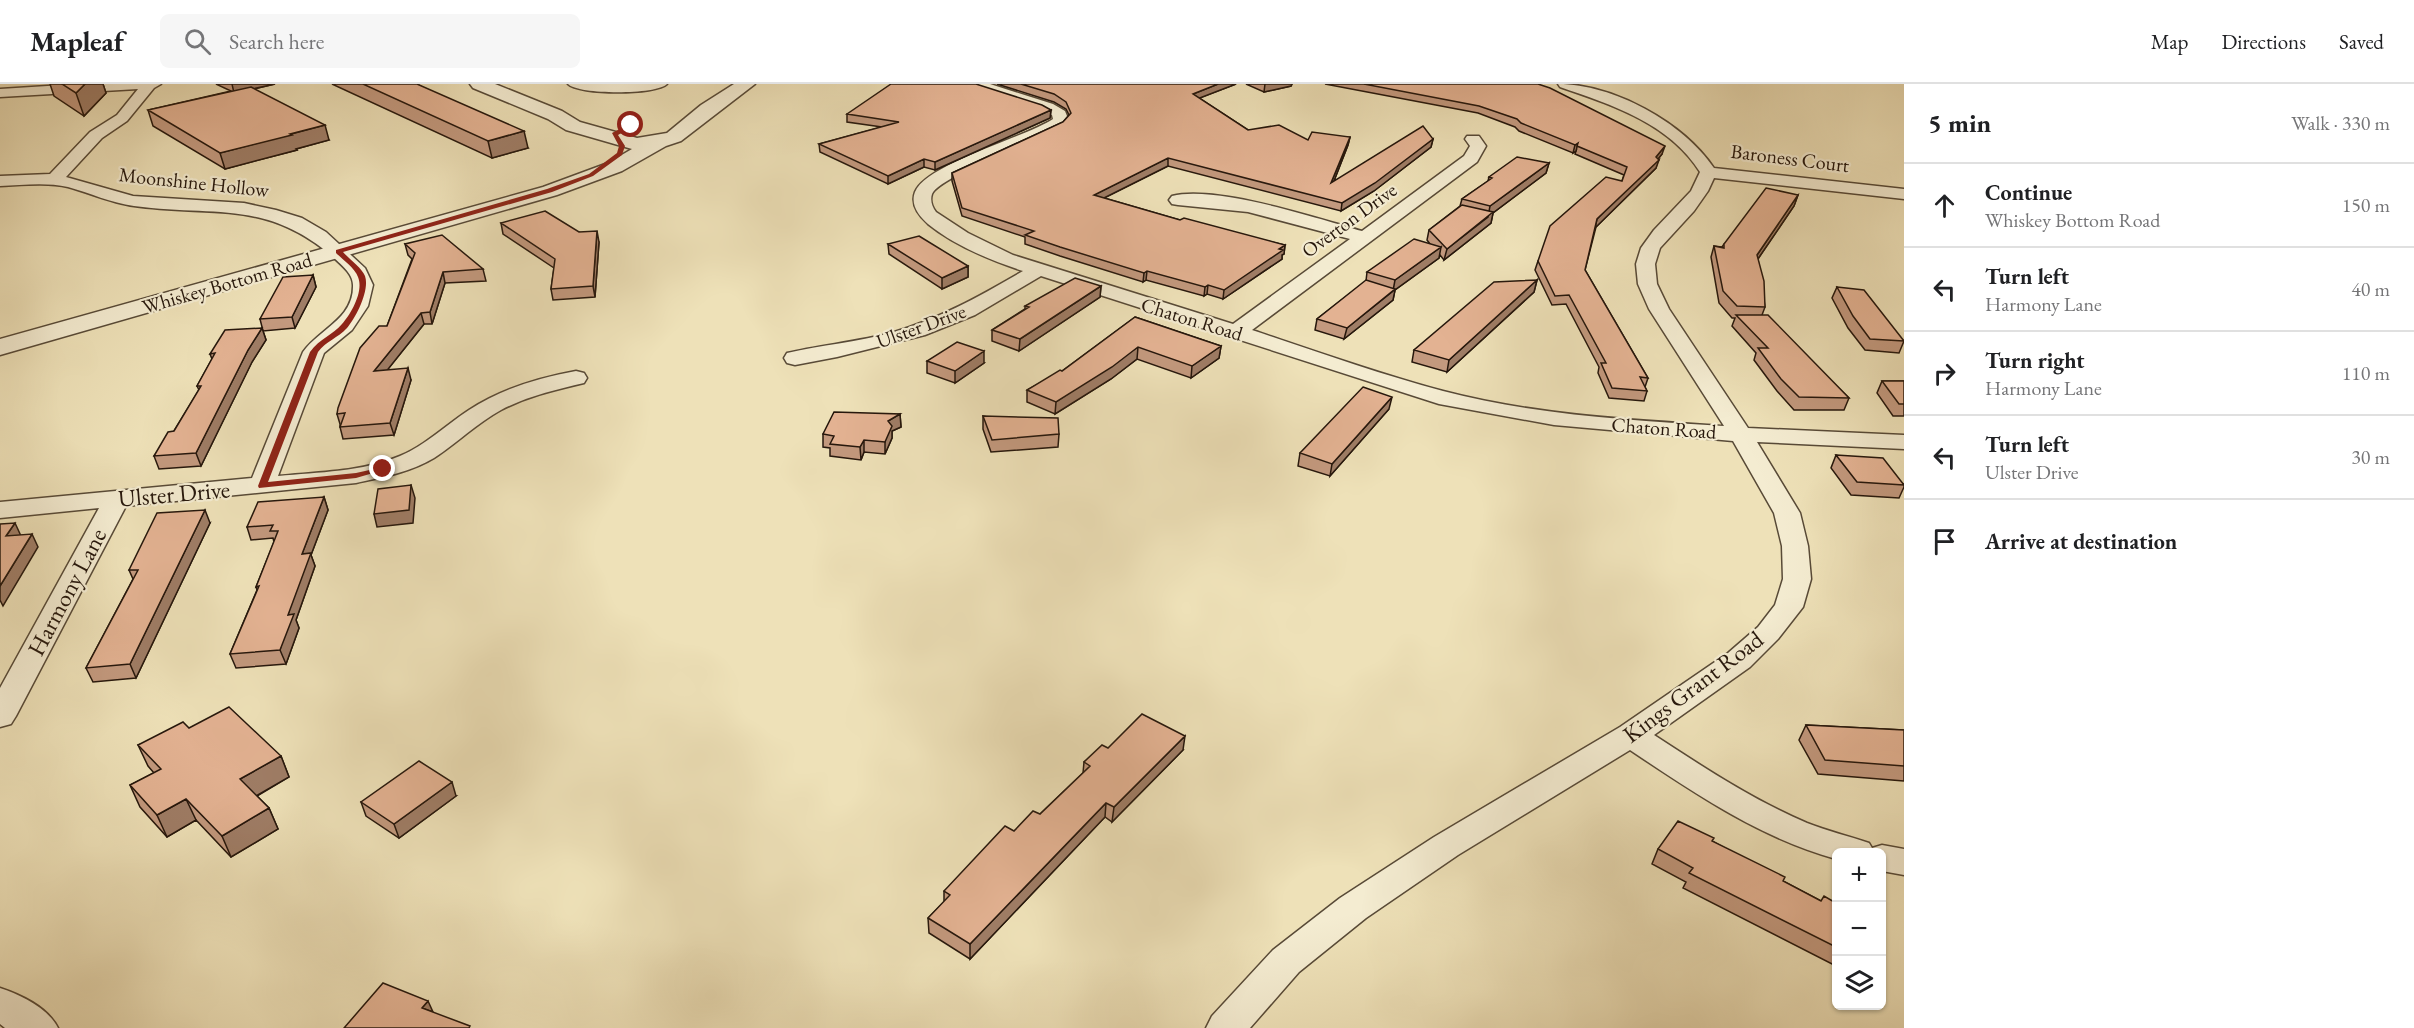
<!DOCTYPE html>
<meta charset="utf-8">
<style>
body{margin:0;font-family:"EB Garamond",serif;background:#f6f6f6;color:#202124}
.controls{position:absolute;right:18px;bottom:18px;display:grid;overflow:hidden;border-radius:9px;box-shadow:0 2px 4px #0004}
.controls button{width:54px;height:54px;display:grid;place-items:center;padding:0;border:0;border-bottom:2px solid #e0e0e0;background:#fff;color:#202124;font:30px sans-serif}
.stop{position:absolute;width:18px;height:18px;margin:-14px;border:4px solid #8f2418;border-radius:50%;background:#fff}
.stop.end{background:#8f2418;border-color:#fff;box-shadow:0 2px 6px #0008}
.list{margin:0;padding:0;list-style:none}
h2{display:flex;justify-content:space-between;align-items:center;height:78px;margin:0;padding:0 24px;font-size:26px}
h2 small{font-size:20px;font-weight:400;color:#757577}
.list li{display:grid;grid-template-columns:39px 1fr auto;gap:18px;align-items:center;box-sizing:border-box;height:84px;padding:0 24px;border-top:2px solid #e0e0e0}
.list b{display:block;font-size:22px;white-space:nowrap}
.list p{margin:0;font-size:20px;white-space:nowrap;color:#757577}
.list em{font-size:20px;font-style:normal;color:#757577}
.icon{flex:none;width:33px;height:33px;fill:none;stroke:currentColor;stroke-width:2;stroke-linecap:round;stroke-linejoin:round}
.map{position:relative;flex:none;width:1904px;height:944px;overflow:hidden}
header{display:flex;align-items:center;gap:36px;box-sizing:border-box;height:84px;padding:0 30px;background:#fff;border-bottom:2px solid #e0e0e0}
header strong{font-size:28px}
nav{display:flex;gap:33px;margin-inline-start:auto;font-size:21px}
.search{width:420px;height:54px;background:#f6f6f6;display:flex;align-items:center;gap:15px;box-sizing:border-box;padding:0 21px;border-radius:9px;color:#757577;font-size:22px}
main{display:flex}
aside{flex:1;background:#fff}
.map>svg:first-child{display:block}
</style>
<header>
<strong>Mapleaf</strong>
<div class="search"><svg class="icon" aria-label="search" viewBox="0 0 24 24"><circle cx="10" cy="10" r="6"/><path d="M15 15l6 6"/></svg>Search here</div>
<nav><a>Map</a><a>Directions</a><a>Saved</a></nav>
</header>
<main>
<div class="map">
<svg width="1904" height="944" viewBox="0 0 1904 944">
<rect width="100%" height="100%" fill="#eee1b8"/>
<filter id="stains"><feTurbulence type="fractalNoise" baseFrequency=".00333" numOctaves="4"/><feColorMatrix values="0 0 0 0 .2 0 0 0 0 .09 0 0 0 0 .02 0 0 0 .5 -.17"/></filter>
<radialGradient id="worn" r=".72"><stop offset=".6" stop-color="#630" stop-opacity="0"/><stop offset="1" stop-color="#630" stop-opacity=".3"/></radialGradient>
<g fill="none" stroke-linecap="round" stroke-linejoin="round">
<g stroke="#584a37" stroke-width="3">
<path id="minor" d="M 79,0 L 161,0 L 154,4 L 127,37 L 102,54 L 66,93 L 133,112 L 244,119 L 276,126 L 302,134 L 326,148 L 365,184 L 373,201 L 368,222 L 352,246 L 324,269 L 278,392 C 319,388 362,388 400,372 C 426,361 446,341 469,326 C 501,305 538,294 576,287 L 584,289 L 587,294 L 584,299 C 555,306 528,312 501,326 C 477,339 457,359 434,374 C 411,388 383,393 356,399 L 126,422 L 16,632 L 11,640 L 0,643 L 0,604 L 99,424 L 0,434 L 0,418 L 252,394 L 303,268 C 319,245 354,235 353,201 C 353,189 340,180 332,172 C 265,115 213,133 134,122 C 111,119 90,109 68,103 C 46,98 22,101 0,102 L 0,92 L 50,90 L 90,48 L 117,31 L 138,5 L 0,13 L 0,5 Z
M 568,0 L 667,0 C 657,11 578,11 568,0 Z
M 968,0 L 990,0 L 1053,20 L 1065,27 L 1069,37 L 1061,44 C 1040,53 938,94 932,110 C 930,116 932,123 936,128 L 968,149 L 1013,171 L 1233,240 L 1350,155 L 1248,128 L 1178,121 L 1172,120 L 1169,116 L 1172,112 C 1216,101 1316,134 1362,147 L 1464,72 L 1470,62 L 1465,55 L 1467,52 L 1479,52 L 1486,62 L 1477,78 L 1252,246 C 1315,267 1379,290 1443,307 C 1534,331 1631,336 1724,342 L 1649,225 L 1638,200 L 1636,180 L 1641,164 L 1654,146 L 1691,107 L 1700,88 C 1669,39 1612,21 1560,3 L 1558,0 C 1613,0 1683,38 1714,84 L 1904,105 L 1904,115 L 1714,94 L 1708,107 L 1694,127 L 1660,164 L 1655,180 L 1657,200 L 1669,225 L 1748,344 L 1904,351 L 1904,365 L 1757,358 L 1800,429 L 1808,462 L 1811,495 L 1803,523 L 1778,555 L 1750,583 L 1654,651 C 1703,683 1753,716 1807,739 C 1827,747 1849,752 1869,759 L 1872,764 L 1882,761 L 1904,765 L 1904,791 L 1882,787 L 1882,768 L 1836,768 L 1836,775 C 1760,754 1696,710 1630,666 L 1458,771 L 1366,834 L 1299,888 L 1250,944 L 1206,944 L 1212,932 L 1273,866 L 1340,814 L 1434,753 L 1620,643 L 1728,569 L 1758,543 L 1775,521 L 1783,495 L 1782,462 L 1774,429 L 1733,357 L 1554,341 L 1439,320 L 1041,192 L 975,231 L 925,251 L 837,273 L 795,281 L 787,279 L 784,274 L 787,269 C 821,261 857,258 891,249 C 939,235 980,212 1023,187 C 990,176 955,162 928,140 C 919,132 910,121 915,108 C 926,80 1026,53 1053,35 L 1052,31 L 1043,26 L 970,3 Z
M 0,904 C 21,911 48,924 58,944 L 5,944 L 0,940 Z"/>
</g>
<g stroke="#584a37" stroke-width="3">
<path id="tertiary" d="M 470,0 L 495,0 L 562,27 L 580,38 L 637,54 L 667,49 L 701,21 L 734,0 L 755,0 L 681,57 L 666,62 L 622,87 L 557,111 L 0,271 L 0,255 L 543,103 L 608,79 L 632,65 L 566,46 L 548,35 L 473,4 Z"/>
</g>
<use href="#minor" fill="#f4ecd1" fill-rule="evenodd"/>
<use href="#tertiary" fill="#f4ecd1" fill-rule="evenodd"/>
</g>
<path fill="#c3997e" stroke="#26170c" stroke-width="1.5" d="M 50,0 L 103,0 L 106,9 L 84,32 L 54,12 Z
M 216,0 L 275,0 L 254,5 L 329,56 L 296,65 L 297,66 L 225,85 L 153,42 L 148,26 L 231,7 Z
M 332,0 L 417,0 L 528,64 L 492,74 Z
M 997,0 L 1236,0 L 1199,14 L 1248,46 L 1308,56 L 1350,53 L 1348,61 L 1334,97 L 1433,55 L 1431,63 L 1374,107 L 1341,127 L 1168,82 L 1104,114 L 1180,136 L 1285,161 L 1284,170 L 1282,171 L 1282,175 L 1223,215 L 1207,210 L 1204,212 L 1146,196 L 1143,198 L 1060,172 L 1025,160 L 1025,153 L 962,132 L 952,97 L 952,89 L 1063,38 L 1069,31 L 1066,25 L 1054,18 Z
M 1246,0 L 1292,0 L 1291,2 L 1264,8 Z
M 1325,0 L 1538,0 L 1662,70 L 1658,75 L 1656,84 L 1596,143 L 1585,186 L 1648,294 L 1645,303 L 1647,307 L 1644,317 L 1609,314 L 1598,289 L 1599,283 L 1566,220 L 1552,221 L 1535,186 L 1538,177 L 1622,97 L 1624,91 L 1575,70 L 1576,67 L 1573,69 L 1519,47 L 1515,43 L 1478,29 Z
M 1051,26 L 1050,34 L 935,86 L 924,83 L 888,100 L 820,68 L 819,60 L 882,43 L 847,38 L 847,30 Z
M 1549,79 L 1546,89 L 1493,129 L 1491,139 L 1444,176 L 1440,171 L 1439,174 L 1395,206 L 1393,216 L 1344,255 L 1315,246 L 1317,235 L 1366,197 L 1367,188 L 1430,160 L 1427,156 L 1429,146 L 1460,122 L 1462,115 L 1488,97 L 1489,93 Z
M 1798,111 L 1794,122 L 1758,175 L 1765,223 L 1762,231 L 1849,314 L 1844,326 L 1794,326 L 1777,307 L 1754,276 L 1756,269 L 1732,242 L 1735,234 L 1732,234 L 1719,219 L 1711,173 L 1714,162 L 1722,163 L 1724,160 Z
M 501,139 L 579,148 L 599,158 L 595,213 L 553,216 L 551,205 L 554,184 L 503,150 Z
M 405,160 L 483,185 L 486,197 L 445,199 L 432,240 L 424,240 L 387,286 L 411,296 L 394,351 L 343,355 L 340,343 L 340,340 L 337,330 L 387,242 L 412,175 L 408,171 Z
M 888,160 L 968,182 L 968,193 L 942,205 L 889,170 Z
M 313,191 L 316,203 L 295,244 L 263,247 L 260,235 Z
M 1537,196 L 1534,208 L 1447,288 L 1412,278 L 1414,266 Z
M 1101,202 L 1100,213 L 1019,267 L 992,257 L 992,246 L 1025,225 L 1025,222 Z
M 1837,203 L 1904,257 L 1899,269 L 1865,266 L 1848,244 L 1832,214 Z
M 1135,233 L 1221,262 L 1219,274 L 1191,294 L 1137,275 L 1111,295 L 1055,330 L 1027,318 L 1027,306 L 1062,287 Z
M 262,244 L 266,256 L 252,278 L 201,382 L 159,385 L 154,372 L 174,347 L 199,306 L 197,302 L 212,275 L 210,270 Z
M 927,277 L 984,279 L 955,299 L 927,289 Z
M 1882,297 L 1904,297 L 1904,332 L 1893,332 L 1877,309 Z
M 1389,325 L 1330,392 L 1298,382 L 1300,369 Z
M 900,330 L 901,343 L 892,347 L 892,354 L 885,370 L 864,368 L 861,376 L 830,372 L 830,364 L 823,363 L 823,350 Z
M 983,332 L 1059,350 L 1058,363 L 991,368 L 983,345 Z
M 1836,371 L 1904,400 L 1904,403 L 1899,414 L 1851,411 L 1831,384 Z
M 324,413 L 328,426 L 311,471 L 315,482 L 296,536 L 299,544 L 286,580 L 236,584 L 230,570 L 257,506 L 256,503 L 274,458 L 273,454 L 251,456 L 247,443 Z
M 210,439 L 136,594 L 93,598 L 86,584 L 133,495 L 129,486 Z
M 1806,641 L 1904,646 L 1904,697 L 1818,690 L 1799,656 Z
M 189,644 L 281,672 L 289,693 L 257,712 L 269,724 L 278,745 L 231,773 L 196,736 L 167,753 L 140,723 L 130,701 L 154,689 L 148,682 L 138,661 Z
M 1108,664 L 1183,666 L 1112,738 L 1105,733 L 970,875 L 929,849 L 928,834 L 944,818 L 944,807 L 1014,747 L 1040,730 L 1083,689 L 1084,678 Z
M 456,712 L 399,754 L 366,732 L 361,718 Z
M 1712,757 L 1783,797 L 1821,817 L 1836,819 L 1836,882 L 1683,804 L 1686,798 L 1652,780 L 1658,765 Z"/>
<path fill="#9f7d66" stroke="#26170c" stroke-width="1.5" d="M 85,0 L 103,0 L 106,9 L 84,32 L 76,9 Z
M 232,0 L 275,0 L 234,9 Z
M 1218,0 L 1236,0 L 1192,17 L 1193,10 Z
M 1265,0 L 1292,0 L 1291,2 L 1264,8 Z
M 1051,26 L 1050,34 L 935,86 L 935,78 Z
M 325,41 L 329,56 L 296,65 L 297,66 L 225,85 L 220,69 Z
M 524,47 L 528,64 L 492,74 L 488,57 Z
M 1350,53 L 1348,61 L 1330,107 L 1331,99 Z
M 1433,55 L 1431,63 L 1374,107 L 1341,127 L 1342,119 Z
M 1578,59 L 1576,67 L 1573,69 L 1575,61 Z
M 1665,62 L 1662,70 L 1654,80 L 1659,76 L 1656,84 L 1595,144 L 1597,135 L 1656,73 Z
M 1168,74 L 1168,82 L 1094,119 L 1094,111 Z
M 924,75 L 924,83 L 888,100 L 888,92 Z
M 1549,79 L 1546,89 L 1493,129 L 1491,139 L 1444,176 L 1447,165 L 1488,133 L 1490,122 Z
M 1798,111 L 1794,122 L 1753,182 L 1757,171 Z
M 597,147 L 599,158 L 595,213 L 593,202 Z
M 1285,161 L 1284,170 L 1282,171 L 1282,175 L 1223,215 L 1224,206 Z
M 1441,163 L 1439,174 L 1395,206 L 1393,216 L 1344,255 L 1347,244 L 1393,207 L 1395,196 Z
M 968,182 L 968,193 L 942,205 L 942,194 Z
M 1147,187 L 1146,196 L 1143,198 L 1144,189 Z
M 443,188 L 445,199 L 432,240 L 430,228 Z
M 313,191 L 316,203 L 295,244 L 292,233 Z
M 1537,196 L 1534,208 L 1447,288 L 1449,276 Z
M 1208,201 L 1207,210 L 1204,212 L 1205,203 Z
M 1101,202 L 1100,213 L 1019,267 L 1020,255 Z
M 421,229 L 424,240 L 377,299 L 374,287 Z
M 262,244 L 266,256 L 252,278 L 201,382 L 196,369 L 248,266 Z
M 1221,262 L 1219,274 L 1191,294 L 1192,282 Z
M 1138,263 L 1137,275 L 1111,295 L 1055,330 L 1056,318 Z
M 984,267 L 984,279 L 955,299 L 955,287 Z
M 408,284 L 411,296 L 394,351 L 390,339 Z
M 1392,313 L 1389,325 L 1330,392 L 1332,380 Z
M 900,330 L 901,343 L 892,347 L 892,354 L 885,370 L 885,358 L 888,337 Z
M 864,356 L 864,368 L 861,376 L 860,363 Z
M 411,401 L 415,414 L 413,439 L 377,443 L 374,430 Z
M 324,413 L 328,426 L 311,471 L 315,482 L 296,536 L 299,544 L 286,580 L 280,566 L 288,531 L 302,470 Z
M 205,426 L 210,439 L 136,594 L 130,580 Z
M 15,439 L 21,452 L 6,452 Z
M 32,450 L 38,463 L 3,522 L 0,516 L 0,502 Z
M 1185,652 L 1183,666 L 1112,738 L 1114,723 Z
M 281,672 L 289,693 L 249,716 L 240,695 Z
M 452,698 L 456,712 L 399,754 L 394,740 Z
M 186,715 L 196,736 L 167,753 L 157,731 Z
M 1106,719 L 1105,733 L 970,875 L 970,860 Z
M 269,724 L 278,745 L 231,773 L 222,752 Z
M 428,917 L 433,928 L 422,924 Z"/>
<path fill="#e3b292" stroke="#26170c" stroke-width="1.5" d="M 62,0 L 85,0 L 76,9 Z
M 363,0 L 417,0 L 524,47 L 488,57 Z
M 891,0 L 976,0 L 1042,21 L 1051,26 L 935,78 L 924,75 L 888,92 L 819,60 L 899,38 L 847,30 Z
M 1021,0 L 1218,0 L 1193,10 L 1248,46 L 1279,41 L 1308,56 L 1312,48 L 1350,53 L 1331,99 L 1423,42 L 1433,55 L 1375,99 L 1342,119 L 1168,74 L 1094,111 L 1180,136 L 1184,134 L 1285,161 L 1279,165 L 1283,166 L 1224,206 L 1208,201 L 1205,203 L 1147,187 L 1144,189 L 1060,163 L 1025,151 L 1034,147 L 962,124 L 952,89 L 1063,38 L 1071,29 L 1066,18 L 1054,10 Z
M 1364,0 L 1538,0 L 1550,4 L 1665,62 L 1656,73 L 1659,76 L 1597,135 L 1585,186 L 1648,294 L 1640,293 L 1647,307 L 1612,304 L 1601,279 L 1606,279 L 1569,211 L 1555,212 L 1538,177 L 1550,142 L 1606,93 L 1622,97 L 1627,83 L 1577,62 L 1578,59 L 1575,61 L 1521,39 L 1517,35 L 1479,22 Z
M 251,3 L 325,41 L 290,50 L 292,51 L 220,69 L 148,26 Z
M 1517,73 L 1549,79 L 1490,122 L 1462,115 L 1492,94 L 1489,93 Z
M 1766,104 L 1798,111 L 1757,171 L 1764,197 L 1765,223 L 1737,222 L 1723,207 L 1714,162 L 1724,164 L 1724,160 Z
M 1462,121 L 1493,128 L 1447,165 L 1429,146 Z
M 545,127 L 579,148 L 597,147 L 593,202 L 551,205 L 555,175 L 501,139 Z
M 442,151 L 483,185 L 443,188 L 430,228 L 421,229 L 374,287 L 408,284 L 390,339 L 340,343 L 345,329 L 337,330 L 338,324 L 360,264 L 379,242 L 387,242 L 415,169 L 405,160 Z
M 919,152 L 968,182 L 942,194 L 888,160 Z
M 1414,155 L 1441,163 L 1395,196 L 1367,188 Z
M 313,191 L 292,233 L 260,235 L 283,193 Z
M 1075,194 L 1101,202 L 1020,255 L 992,246 L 1029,223 L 1025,222 Z
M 1366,196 L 1395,205 L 1347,244 L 1317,235 Z
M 1537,196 L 1449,276 L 1414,266 L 1494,198 Z
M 1837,203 L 1864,206 L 1904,257 L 1870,255 L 1853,232 Z
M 1736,231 L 1768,231 L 1849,314 L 1799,313 L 1781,295 L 1758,264 L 1768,264 Z
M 1135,233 L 1221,262 L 1192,282 L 1138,263 L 1112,283 L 1056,318 L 1027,306 L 1060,286 L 1062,287 Z
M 262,244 L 248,266 L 196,369 L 154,372 L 168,348 L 174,347 L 201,302 L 197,302 L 215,269 L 210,270 L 225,246 Z
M 957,258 L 984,267 L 955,287 L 927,277 Z
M 1882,297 L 1904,297 L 1904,320 L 1899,320 Z
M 1363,303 L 1392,313 L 1332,380 L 1300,369 Z
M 834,328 L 900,330 L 888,337 L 892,342 L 885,358 L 864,356 L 860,363 L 830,360 L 834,352 L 823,350 Z
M 983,332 L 1058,334 L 1059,350 L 992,356 Z
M 1836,371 L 1883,374 L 1904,401 L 1857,398 Z
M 411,401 L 409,426 L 374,430 L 378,405 Z
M 324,413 L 302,470 L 311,469 L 288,531 L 294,530 L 280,566 L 230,570 L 259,502 L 256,503 L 278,447 L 270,447 L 273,441 L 247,443 L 258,418 Z
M 205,426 L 130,580 L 86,584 L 138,486 L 129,486 L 157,429 Z
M 15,439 L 6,452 L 32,450 L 0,502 L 0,440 Z
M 229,623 L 281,672 L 240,695 L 269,724 L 222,752 L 186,715 L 157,731 L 130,701 L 161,685 L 138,661 L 183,638 L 189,644 Z
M 1142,630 L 1185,652 L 1114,723 L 1106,719 L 970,860 L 928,834 L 950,811 L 944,807 L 1005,742 L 1014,747 L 1033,727 L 1040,730 L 1090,682 L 1084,678 L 1102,661 L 1108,664 Z
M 1806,641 L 1904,646 L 1904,682 L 1825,676 Z
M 419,677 L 452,698 L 394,740 L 361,718 Z
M 1678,737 L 1714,754 L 1712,757 L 1785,793 L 1783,797 L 1821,817 L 1824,812 L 1836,819 L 1836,863 L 1689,789 L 1693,784 L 1658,765 Z
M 383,899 L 428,917 L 422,924 L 470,942 L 469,944 L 344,944 Z"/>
<path fill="#8f2418" d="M 631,39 L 633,42 L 618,51 L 625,62 L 622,71 L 593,92 L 552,108 L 343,168 C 349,175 362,184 365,192 C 370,206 356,234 347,244 C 338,254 326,257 318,268 L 268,398 L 356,389 L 383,383 L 387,385 L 356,394 L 259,404 L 258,402 L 310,268 C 320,254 333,251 342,240 C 351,230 364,207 358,193 C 355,184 342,175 336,169 L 336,166 L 547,105 L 589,90 L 617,69 L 619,62 L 612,49 Z"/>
<g text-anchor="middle" stroke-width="4.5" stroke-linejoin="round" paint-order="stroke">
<g font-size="20" fill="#26170c" stroke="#f4ecd1">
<text transform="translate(1790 74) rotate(7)" y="7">Baroness Court</text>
<text transform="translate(194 98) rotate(6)" y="7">Moonshine Hollow</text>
<text transform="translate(1349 136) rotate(-36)" y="7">Overton Drive</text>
<text transform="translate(227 199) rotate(-16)" y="7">Whiskey Bottom Road</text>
<text transform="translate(1192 235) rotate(17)" y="7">Chaton Road</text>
<text transform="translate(921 242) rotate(-20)" y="7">Ulster Drive</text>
<text transform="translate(1664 344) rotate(4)" y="7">Chaton Road</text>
</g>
<g font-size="24" fill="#26170c" stroke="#f4ecd1">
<text transform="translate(174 410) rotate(-5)" y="8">Ulster Drive</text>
<text transform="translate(67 508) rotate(-62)" y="8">Harmony Lane</text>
<text transform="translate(1693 603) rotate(-37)" y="8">Kings Grant Road</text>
</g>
</g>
<rect width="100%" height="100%" filter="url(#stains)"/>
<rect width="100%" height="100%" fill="url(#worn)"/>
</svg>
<div class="controls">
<button>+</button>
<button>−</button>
<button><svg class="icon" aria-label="layers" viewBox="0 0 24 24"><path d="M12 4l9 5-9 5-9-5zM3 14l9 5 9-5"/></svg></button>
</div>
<div class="stop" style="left:631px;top:41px"></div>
<div class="stop end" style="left:383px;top:385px"></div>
</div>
<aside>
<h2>5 min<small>Walk · 330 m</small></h2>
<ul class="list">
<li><svg class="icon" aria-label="ahead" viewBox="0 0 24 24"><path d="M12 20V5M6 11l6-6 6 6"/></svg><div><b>Continue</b><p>Whiskey Bottom Road</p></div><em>150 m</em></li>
<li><svg class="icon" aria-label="left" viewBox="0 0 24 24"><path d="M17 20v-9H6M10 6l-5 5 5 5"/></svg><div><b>Turn left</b><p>Harmony Lane</p></div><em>40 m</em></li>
<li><svg class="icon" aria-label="right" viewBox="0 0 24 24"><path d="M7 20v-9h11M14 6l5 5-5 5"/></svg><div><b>Turn right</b><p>Harmony Lane</p></div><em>110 m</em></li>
<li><svg class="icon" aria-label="left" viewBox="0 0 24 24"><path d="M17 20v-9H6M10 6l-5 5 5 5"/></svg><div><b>Turn left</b><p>Ulster Drive</p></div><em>30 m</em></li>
<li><svg class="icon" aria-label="arrive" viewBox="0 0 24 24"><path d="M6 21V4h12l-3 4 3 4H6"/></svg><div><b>Arrive at destination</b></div></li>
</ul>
</aside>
</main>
